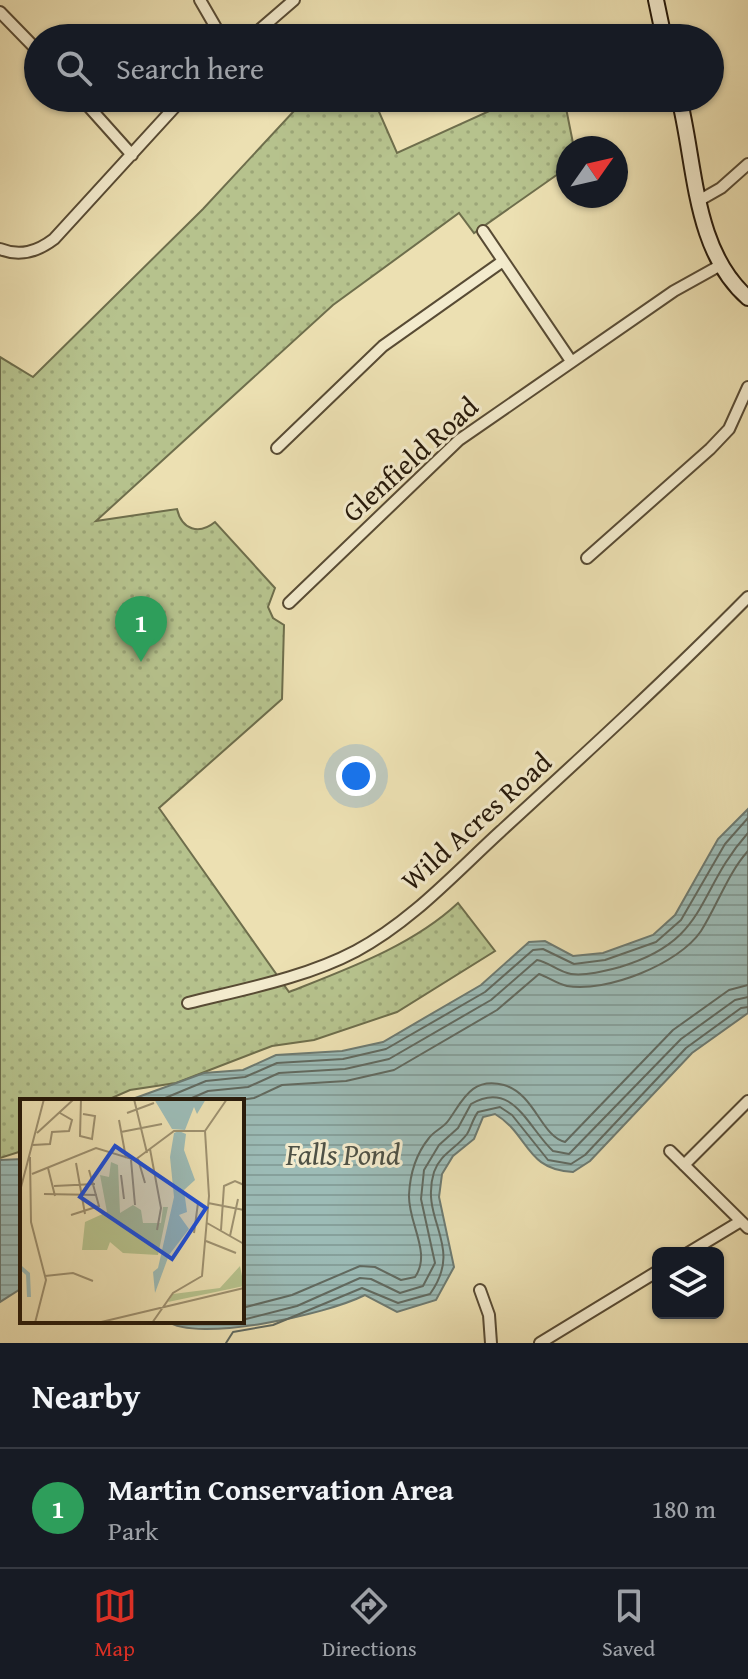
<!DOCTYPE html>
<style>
body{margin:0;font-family:"Gentium Book Plus",serif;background:#242831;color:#f1f3f6}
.controls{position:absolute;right:24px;bottom:24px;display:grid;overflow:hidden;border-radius:12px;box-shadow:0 2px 6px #0004}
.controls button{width:72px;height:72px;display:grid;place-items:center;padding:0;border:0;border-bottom:2px solid #363941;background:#171b24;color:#f1f3f6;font:40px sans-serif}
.compass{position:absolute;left:556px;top:136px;width:72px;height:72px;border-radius:50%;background:#171b24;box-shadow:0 2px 6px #0004;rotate:56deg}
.you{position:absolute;left:356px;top:776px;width:28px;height:28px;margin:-20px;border:6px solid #fff;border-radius:50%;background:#1a73e8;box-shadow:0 0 0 12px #1a73e833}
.badge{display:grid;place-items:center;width:52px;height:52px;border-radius:50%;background:#d93025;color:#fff;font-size:26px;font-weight:700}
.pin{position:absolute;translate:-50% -66px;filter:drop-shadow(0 2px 4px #0008)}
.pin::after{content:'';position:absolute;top:42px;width:28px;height:24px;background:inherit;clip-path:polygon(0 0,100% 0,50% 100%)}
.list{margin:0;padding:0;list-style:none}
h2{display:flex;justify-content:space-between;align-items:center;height:104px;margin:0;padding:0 32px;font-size:34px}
h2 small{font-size:26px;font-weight:400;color:#9ea1a6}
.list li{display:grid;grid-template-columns:52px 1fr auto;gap:24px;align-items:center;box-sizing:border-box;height:120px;padding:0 32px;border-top:2px solid #363941}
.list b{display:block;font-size:30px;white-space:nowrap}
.list p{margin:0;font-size:26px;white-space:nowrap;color:#9ea1a6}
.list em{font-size:26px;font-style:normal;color:#9ea1a6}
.icon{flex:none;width:44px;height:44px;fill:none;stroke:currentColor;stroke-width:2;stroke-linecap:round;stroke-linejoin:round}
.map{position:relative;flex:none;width:748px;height:1343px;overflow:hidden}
.search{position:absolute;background:#171b24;box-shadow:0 2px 6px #0004;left:24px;right:24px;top:24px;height:88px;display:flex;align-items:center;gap:20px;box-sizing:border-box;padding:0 28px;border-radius:44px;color:#9ea1a6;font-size:30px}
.sheet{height:224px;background:#171b24}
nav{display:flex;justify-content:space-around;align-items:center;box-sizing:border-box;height:112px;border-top:2px solid #363941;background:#171b24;font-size:22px;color:#9ea1a6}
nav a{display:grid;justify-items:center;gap:4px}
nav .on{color:#d93025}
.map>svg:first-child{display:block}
</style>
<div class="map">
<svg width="748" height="1343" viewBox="0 0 748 1343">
<defs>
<pattern id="park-dots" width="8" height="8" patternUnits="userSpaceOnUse" patternTransform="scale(2)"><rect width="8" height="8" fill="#b6c28d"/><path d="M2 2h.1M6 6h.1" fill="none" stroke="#9ca678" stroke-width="1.8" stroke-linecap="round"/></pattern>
<pattern id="water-rules" width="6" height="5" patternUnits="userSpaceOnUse" patternTransform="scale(2)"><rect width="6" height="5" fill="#9cbbb6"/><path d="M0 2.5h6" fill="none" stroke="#86a09b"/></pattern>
</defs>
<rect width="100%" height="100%" fill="#ece0b2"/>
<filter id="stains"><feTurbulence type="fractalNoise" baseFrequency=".0025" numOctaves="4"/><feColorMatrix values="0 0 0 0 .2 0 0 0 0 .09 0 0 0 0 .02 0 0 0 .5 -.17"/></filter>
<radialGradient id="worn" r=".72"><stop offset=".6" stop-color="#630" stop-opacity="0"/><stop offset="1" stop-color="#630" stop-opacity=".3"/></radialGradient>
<path fill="url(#park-dots)" stroke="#6e6e4c" stroke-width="2" d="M 306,98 L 373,98 L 397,153 L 518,98 L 564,98 L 574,148 L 568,148 L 568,167 L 474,233 L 459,213 L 333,305 L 96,521 L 177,509 C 182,530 199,535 215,522 L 275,588 L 268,607 L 273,618 L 284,625 L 282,699 L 159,808 L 289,992 C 347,969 412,946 458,903 L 495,951 L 397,1012 L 314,1040 L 272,1046 L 176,1083 L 130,1090 L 105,1101 L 22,1101 L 22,1151 L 0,1158 L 0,357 L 33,377 L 203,209 Z"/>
<path fill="url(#water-rules)" stroke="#6d7a71" stroke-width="2" d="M 748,809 L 748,1013 L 692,1053 L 590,1161 L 573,1172 C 525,1170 529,1134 495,1114 L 483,1117 L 474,1139 L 453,1156 L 442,1174 L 439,1197 L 454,1267 L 436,1300 L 397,1312 L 365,1295 C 325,1315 197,1343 167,1321 L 242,1321 L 242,1101 L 127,1101 L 204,1073 L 243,1070 L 276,1055 L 342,1051 L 383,1042 L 481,985 L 529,942 L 545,941 L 573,956 L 603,953 L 653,935 L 675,915 L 718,839 Z
M 22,1159 L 22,1288 L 0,1302 L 0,1160 Z"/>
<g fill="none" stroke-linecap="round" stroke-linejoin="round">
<path stroke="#616a60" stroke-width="2" d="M 158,1101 L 206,1081 L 245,1077 L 277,1063 L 343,1059 L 386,1049 L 485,992 L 533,950 L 543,949 L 574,964 L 605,960 L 656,942 L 681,920 L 725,844 L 748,818
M 185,1101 L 208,1091 L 248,1087 L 279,1073 L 345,1069 L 389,1059 L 491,1000 L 537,960 C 549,962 558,972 571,974 C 586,976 605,971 620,967 C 710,940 695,892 748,833
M 233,1101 L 254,1098 L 282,1085 L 346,1081 L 394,1070 L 497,1010 L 539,974 C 548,977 557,984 567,986 C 606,993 679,964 701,931 C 717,906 728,873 748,851
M 242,1308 L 292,1295 L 360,1266 L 375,1267 L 401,1280 L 415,1277 C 432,1253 408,1223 409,1195 C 410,1173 416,1154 429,1138 C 434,1131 443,1128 448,1121 C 462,1102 471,1076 504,1085 C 535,1094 541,1136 565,1142 L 673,1030 L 729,990 L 748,985
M 242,1320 L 297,1306 L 360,1278 L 371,1279 L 400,1293 L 423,1286 L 435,1263 L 421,1199 L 424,1170 L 439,1145 L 458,1128 L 471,1104 C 513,1079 528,1128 553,1151 L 569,1154 L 681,1039 L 735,1000 L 748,997
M 226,1343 L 233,1332 L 273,1325 L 362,1288 L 398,1303 L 430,1294 C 465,1245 419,1221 434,1172 C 440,1154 457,1148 467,1134 C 471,1128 473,1118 478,1112 L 500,1107 L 512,1115 L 548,1160 L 571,1164 L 585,1155 L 686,1048 L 741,1008 L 748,1007"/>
<g stroke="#584b34" stroke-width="14">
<path id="street" d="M 200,0 L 222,38
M 0,12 L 38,51
M 250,38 L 294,0
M 81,98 L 132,155
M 700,200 L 721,188 L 748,164
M 483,231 L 571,361
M 0,249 C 20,257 37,252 54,239 L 183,98
M 277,448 L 383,346 L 503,261
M 587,558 L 710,449 L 729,429 L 748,387
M 289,603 L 459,440 L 674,291 L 719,266
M 188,1003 C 244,989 305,978 356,951 C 412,921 455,873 501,831 C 585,754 668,678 748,597
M 670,1151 L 748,1228
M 684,1165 L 748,1101
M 688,1253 L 741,1221
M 480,1290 L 489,1315 L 491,1343
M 540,1343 L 658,1271"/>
</g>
<g stroke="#26190a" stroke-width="18">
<path id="secondary" d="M 656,0 L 664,38
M 679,98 C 696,165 693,250 748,298"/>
</g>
<use href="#street" stroke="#f3ebcd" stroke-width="10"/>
<use href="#secondary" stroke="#f3ebcd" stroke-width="14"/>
</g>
<g text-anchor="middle" stroke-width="6" stroke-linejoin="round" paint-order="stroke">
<g font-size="28" fill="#26190a" stroke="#f3ebcd">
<text transform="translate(410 459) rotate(-42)" y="10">Glenfield Road</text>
<text transform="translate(476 821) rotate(-42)" y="10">Wild Acres Road</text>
</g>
<g font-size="30" font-style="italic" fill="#4f5246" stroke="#f3ebcd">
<text x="343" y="1165">Falls Pond</text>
</g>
</g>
<g transform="translate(20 1099)">
<rect width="224" height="224" fill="#ece0b2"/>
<path d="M 220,167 L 224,187 L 148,203 L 153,195 L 200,189 Z" fill="#b6c28d"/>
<path d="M 91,63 L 98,66 L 100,114 L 113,106 L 121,111 L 123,124 L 141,124 L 143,108 L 148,108 L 138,156 L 103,154 L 90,143 L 87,151 L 62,151 L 65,123 L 87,113 L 80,76 L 89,78 Z" fill="#b6c28d"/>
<path d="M 134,0 L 156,2 L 186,0 L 177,15 L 174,8 L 165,31 L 152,30 ZM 159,32 L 166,35 L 164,51 L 175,81 L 164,91 L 167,113 L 159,116 L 169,130 L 149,156 L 135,194 L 133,173 L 138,169 L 154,98 L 150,58 L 154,34 Z" fill="#9cbbb6"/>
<path fill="none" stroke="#9cbbb6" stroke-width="4" d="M 0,168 L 8,175 L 9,198"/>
<path fill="none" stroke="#9d906f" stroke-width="2" d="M 61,0 L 60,37 L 72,40 L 75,17 L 63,15M 114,0 L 127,54M 107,14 L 134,4M 99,21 L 106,59M 101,33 L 142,25M 17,34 L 54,0M 13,46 L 30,45 L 32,33 L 49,32 L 52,21 L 40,14M 130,50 L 141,109 L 137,131M 10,58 L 11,123 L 26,181 L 15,224M 118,60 L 125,84M 111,61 L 115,106M 56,64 L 65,115M 28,69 L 35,97M 12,75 L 76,49 L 115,61 L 154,32 L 185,32M 101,76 L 104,100M 34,87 L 75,85M 0,92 L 24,0M 24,95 L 77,96M 188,104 L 224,111M 51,116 L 79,107 L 69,71M 187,124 L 224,145M 201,131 L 204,87 L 215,82 L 224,86M 174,134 L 178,104M 210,137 L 218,100M 186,142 L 216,154M 25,177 L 53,174 L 73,182M 77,224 L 224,189M 132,224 L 153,194 L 182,177 L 189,97 L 185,32 L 207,0"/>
<path fill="#1d4ed8" fill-opacity="0.15" stroke="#1d4ed8" stroke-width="4" d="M 95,47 L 186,109 L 152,160 L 60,98 Z"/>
<rect width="224" height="224" fill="none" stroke="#26190a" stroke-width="4"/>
</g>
<rect width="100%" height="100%" filter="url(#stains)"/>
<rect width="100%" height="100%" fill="url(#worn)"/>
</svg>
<div class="controls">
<button><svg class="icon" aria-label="layers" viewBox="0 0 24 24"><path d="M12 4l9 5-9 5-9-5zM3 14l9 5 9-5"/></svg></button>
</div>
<svg class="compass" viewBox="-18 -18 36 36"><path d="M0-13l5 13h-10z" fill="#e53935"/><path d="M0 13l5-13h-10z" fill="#9ea1a6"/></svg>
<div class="you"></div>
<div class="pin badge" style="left:141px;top:662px;background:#2e9e5b">1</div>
<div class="search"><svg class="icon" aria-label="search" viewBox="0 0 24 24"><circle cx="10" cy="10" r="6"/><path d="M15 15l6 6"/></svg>Search here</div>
</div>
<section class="sheet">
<h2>Nearby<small></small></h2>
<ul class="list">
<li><span class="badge" style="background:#2e9e5b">1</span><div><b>Martin Conservation Area</b><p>Park</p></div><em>180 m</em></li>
</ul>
</section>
<nav>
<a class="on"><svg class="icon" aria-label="map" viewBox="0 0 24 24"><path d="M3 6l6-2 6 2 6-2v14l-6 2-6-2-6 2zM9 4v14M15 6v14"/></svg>Map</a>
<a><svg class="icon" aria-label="directions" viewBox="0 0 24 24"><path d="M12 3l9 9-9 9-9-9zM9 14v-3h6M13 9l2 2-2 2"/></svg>Directions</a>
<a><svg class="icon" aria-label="saved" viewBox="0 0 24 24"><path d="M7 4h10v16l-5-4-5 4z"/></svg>Saved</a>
</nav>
